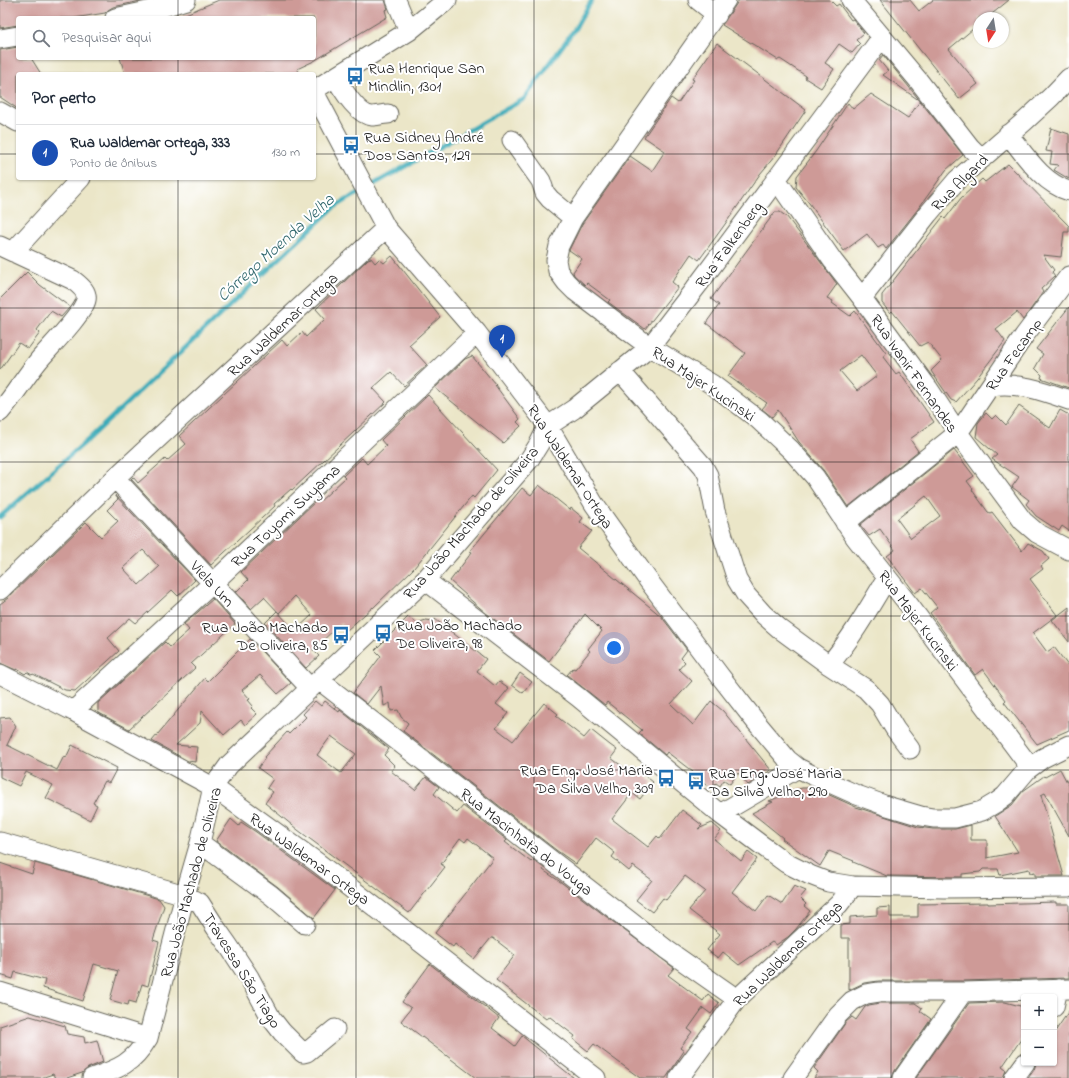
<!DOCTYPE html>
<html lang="pt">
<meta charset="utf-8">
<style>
body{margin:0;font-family:"Indie Flower",sans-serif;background:#f6f6f7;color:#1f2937}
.controls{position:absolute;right:12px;bottom:12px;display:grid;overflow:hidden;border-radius:4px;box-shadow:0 1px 3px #0004}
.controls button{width:36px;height:36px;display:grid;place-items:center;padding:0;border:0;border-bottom:1px solid #e0e1e3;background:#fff;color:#1f2937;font:20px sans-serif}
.compass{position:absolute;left:973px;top:12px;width:36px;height:36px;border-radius:50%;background:#fff;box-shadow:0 1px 3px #0004;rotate:192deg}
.you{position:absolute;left:614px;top:648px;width:14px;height:14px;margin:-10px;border:3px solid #fff;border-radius:50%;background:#1a73e8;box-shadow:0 0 0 6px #1a73e833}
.badge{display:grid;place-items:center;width:26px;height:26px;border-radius:50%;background:#111827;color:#fff;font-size:13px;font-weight:700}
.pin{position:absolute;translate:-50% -33px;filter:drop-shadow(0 1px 2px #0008)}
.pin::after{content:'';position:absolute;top:21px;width:14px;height:12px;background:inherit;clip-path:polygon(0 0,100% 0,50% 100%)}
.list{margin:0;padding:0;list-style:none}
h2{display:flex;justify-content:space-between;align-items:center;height:52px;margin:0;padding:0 16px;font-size:17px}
h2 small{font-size:13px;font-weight:400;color:#747a83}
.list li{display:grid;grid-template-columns:26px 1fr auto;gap:12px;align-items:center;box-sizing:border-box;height:56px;padding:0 16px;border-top:1px solid #e0e1e3}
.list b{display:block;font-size:15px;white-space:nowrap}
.list p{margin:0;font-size:13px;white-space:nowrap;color:#747a83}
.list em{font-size:13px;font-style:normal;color:#747a83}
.icon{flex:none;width:22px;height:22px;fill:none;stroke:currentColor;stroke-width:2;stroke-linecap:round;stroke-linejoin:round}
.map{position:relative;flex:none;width:1069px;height:1078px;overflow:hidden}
.search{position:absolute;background:#fff;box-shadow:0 1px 3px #0004;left:16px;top:16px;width:300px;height:44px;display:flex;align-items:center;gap:10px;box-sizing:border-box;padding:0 14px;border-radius:4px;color:#747a83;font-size:15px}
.panel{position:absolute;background:#fff;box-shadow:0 1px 3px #0004;left:16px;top:72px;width:300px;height:108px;border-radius:4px}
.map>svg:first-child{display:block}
</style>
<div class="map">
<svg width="1069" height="1078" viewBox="0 0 1069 1078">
<rect width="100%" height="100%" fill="#fff"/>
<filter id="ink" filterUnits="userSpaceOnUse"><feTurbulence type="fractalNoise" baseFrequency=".025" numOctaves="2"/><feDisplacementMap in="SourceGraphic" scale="8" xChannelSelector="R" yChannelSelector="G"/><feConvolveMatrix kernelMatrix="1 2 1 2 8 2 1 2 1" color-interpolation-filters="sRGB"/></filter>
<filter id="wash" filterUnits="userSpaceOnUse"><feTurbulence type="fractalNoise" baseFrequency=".012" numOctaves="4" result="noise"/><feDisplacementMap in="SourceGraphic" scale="16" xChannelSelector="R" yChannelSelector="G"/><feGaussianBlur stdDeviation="0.9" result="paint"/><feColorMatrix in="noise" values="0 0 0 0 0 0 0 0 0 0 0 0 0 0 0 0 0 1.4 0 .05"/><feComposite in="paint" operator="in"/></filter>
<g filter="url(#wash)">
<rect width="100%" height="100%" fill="#ebe6c8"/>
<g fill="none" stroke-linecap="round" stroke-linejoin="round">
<path stroke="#3cacb9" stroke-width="4.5" d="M 369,187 L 524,99 L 574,30 L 592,0
M 0,517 L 90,438 L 333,208 L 362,191"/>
</g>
<g id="blocks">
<path fill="#ce9a97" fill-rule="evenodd" d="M 0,0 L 145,0 L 113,7 L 108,10 L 105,13 L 74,18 L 18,18 L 18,25 L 0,28 Z
M 219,0 L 385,0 L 388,9 L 385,10 L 387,17 L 314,61 L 297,69 L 301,74 L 125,74 L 120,58 L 314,58 L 314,18 L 176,18 Z
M 739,0 L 830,0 L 836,6 L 839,4 L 851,20 L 853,19 L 864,33 L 856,40 L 860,44 L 852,53 L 839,44 L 825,63 L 834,69 L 821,88 L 805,78 L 806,76 L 780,59 L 778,60 L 722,25 Z
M 880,0 L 910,0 L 919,11 L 933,0 L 1009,0 L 987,18 L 979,18 L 979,24 L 949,49 L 978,84 L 959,99 Z
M 717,43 L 806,110 L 775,156 L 760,174 L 723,227 L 699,260 L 691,254 L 672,282 L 678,287 L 645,329 L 608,302 L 610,300 L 587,283 L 585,285 L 574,275 L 573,272 L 582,259 L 569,250 L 582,224 L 630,156 L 652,171 L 665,151 L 644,137 L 671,98 L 678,103 L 694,80 L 692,79 Z
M 18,47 L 18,58 L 31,58 L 41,74 L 18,74 L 18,109 L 0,97 L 0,50 Z
M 883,55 L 909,87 L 963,155 L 946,170 L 918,209 L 886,249 L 883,245 L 878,248 L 867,234 L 844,251 L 809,203 L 796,187 L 797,176 L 816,151 L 848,103 L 853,109 L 871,94 L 908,118 L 920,101 L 883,75 L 888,71 L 879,60 Z
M 1051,128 L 1069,134 L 1069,179 L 1054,170 L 1058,165 L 1050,164 L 1052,152 L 1046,151 Z
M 1008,164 L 1069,226 L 1069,232 L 1064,232 L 1061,257 L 1043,255 L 1054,270 L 1052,272 L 1055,276 L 1041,289 L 1043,292 L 1023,320 L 1017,312 L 996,329 L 1005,341 L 977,378 L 956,402 L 951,400 L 931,371 L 942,360 L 928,342 L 920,346 L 892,311 L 890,313 L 882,303 L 882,295 L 943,217 L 945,219 L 961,198 L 982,179 L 985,182 Z
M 775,212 L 780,212 L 787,217 L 837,284 L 827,298 L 833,301 L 832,303 L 850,316 L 855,311 L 886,353 L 883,357 L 896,374 L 899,372 L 934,422 L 910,439 L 918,451 L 848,507 L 824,471 L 799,442 L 778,410 L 772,417 L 762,409 L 767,403 L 728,376 L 745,353 L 706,323 L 719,305 L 711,299 ZM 861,355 L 877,376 L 857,391 L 840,371 Z
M 392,256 L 440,317 L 409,345 L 427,365 L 404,386 L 391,372 L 373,388 L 386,402 L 292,490 L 291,489 L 274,504 L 275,506 L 211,565 L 131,479 L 133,477 L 138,483 L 165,459 L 167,461 L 186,444 L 179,436 L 282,340 L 287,346 L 302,332 L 306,337 L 325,319 L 316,309 L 368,259 L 371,258 L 375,263 L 379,259 L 384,263 Z
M 27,272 L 40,285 L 70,307 L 61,317 L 51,311 L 37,330 L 40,333 L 28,349 L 19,343 L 0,370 L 0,299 Z
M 1069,307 L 1069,388 L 1041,378 L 1042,375 L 1035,368 L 1043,354 L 1036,349 Z
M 472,356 L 496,385 L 495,385 L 520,419 L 517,422 L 521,426 L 503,443 L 435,388 L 465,359 Z
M 428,395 L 497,470 L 474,498 L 472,496 L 414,568 L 373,608 L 373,607 L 347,630 L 341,623 L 313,650 L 319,656 L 306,668 L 265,623 L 277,611 L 295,631 L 312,615 L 295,596 L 279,613 L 264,597 L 251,609 L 236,592 L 248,580 L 241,572 L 317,500 L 319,502 L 345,478 L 343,476 L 362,458 L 367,464 L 386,446 L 381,440 Z
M 1019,406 L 1050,428 L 1060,410 L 1069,415 L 1069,531 L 1062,526 L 1059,531 L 1036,516 L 1026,504 L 1029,500 L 1012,487 L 1019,477 L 992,459 L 997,455 L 976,437 L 978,423 L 986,413 L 992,419 L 996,415 L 1006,425 Z
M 954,450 L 974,476 L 967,481 L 973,489 L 972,490 L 988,512 L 990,513 L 992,512 L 1022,551 L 1028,543 L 1043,551 L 1049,559 L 1041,566 L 1043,569 L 1030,579 L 1057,615 L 1033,633 L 1047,652 L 1054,647 L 1069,667 L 1069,730 L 1037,744 L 1004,702 L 1006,700 L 983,669 L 975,675 L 930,613 L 937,607 L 922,588 L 915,593 L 887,556 L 895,550 L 880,529 L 869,536 L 860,525 ZM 926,496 L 940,516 L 911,538 L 897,519 Z
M 539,485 L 570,510 L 571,508 L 583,518 L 580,522 L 592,531 L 578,548 L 661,616 L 687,650 L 681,658 L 685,662 L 679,669 L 692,681 L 671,704 L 693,725 L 711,701 L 723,711 L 771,770 L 748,785 L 738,773 L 730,784 L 724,780 L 720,786 L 716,783 L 711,789 L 692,774 L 693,772 L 667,752 L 665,755 L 639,733 L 642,730 L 607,702 L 605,705 L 567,675 L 573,668 L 575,669 L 590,651 L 588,649 L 602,631 L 585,614 L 549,661 L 486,613 L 466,596 L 467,596 L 450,581 L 472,552 L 470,551 L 522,488 L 531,495 Z
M 115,495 L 195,580 L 178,596 L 172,590 L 136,623 L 130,618 L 108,638 L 119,651 L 75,691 L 65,690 L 33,674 L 32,675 L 27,672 L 25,674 L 17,669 L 16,670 L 0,663 L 0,604 L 8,598 L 86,522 L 101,537 L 118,521 L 107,510 L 118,499 ZM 143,550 L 159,567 L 139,585 L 123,568 Z
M 213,599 L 235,624 L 191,664 L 195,668 L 129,729 L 99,713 L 98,711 L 98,703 L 165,642 L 170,647 L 189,630 L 184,624 Z
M 1069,607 L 1069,642 L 1052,620 Z
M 408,617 L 417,623 L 426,620 L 433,621 L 435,619 L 486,659 L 477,671 L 495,686 L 499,681 L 509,688 L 496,704 L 508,713 L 496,728 L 513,741 L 544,703 L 558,714 L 556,716 L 584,738 L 591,730 L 610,745 L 617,750 L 611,758 L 630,772 L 634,767 L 653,782 L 640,799 L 632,793 L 612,819 L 648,847 L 657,836 L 660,839 L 682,810 L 702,825 L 698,829 L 712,823 L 721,831 L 714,839 L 741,861 L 748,852 L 757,859 L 732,892 L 756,911 L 768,895 L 782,904 L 794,886 L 806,891 L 800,898 L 806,904 L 804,906 L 810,911 L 796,929 L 788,937 L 776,945 L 772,942 L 739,965 L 723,952 L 718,958 L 707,950 L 720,934 L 689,910 L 705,891 L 685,876 L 666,900 L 663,898 L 652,912 L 636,900 L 652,880 L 633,866 L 629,871 L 612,857 L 615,853 L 596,838 L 576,864 L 556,850 L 403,731 L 408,723 L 401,717 L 398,710 L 391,711 L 390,703 L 384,706 L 381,686 L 367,704 L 353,693 L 381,656 L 375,650 Z
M 250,639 L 291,683 L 278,694 L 260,675 L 242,690 L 250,699 L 248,700 L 253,706 L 251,708 L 257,714 L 245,725 L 241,720 L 224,735 L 202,711 L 200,723 L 176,745 L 197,747 L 195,762 L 188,761 L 152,741 L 205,678 L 208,681 Z
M 520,673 L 532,682 L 523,693 L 512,685 Z
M 315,701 L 321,706 L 325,701 L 339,712 L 340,710 L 389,749 L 384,755 L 395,766 L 391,771 L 415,790 L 426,777 L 439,787 L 434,794 L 457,813 L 463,806 L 507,840 L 505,842 L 531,862 L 533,860 L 544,868 L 543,870 L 562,883 L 674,968 L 668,975 L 703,1001 L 708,994 L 719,1003 L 711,1014 L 703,1008 L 688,1029 L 692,1032 L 680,1048 L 684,1051 L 666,1078 L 640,1078 L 594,1044 L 588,1051 L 573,1039 L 575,1036 L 550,1017 L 546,1019 L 496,980 L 515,955 L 493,938 L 491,938 L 474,959 L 455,944 L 453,947 L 435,933 L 493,858 L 468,838 L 465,842 L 460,838 L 441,864 L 445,867 L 409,913 L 298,830 L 265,803 L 273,792 L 267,788 L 273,779 L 258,768 L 265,758 L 264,757 L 287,732 L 289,734 L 306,717 L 303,714 ZM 331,736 L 356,754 L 341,773 L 317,755 Z
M 10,717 L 16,726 L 7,745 L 57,770 L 64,756 L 66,758 L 72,745 L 117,768 L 109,783 L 105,781 L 93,803 L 97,805 L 90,820 L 46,798 L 53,785 L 26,772 L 19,786 L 0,777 L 0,718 Z
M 1060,769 L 1069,786 L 1069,836 L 1045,793 L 1041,795 L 1064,876 L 1035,876 L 1035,872 L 1030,873 L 1029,869 L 1000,875 L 998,869 L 983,869 L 980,872 L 962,874 L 962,877 L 887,876 L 853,862 L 854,861 L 829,851 L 820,866 L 782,839 L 783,838 L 752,813 L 773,802 L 769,801 L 802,788 L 814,788 L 856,807 L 918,827 L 933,829 L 955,829 L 971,825 L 971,840 L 987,840 L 987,858 L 1018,852 L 995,816 L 1012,805 L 1023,791 L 1044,776 L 1045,777 Z
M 231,819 L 239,826 L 241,822 L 256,832 L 335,890 L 314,918 L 278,887 L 216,841 Z
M 0,863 L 32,874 L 35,863 L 159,899 L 164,906 L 153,940 L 159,942 L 148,986 L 142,984 L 136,1003 L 129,1001 L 128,1005 L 110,1000 L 118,971 L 94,964 L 83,1001 L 43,988 L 45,980 L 15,972 L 13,979 L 0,975 Z
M 1056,902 L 1056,904 L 1069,904 L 1069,978 L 963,981 L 879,981 L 864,983 L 849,990 L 849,938 L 841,938 L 841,925 L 850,924 L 850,917 L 877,915 L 877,908 L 890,907 L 890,917 L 918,917 L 918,904 L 988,903 L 988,904 Z
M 430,964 L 499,1018 L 492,1028 L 515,1046 L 522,1036 L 574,1078 L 476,1078 L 401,1021 L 411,1008 L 402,1002 Z
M 1005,1002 L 1024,1007 L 1024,1035 L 1002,1067 L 1006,1070 L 1003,1078 L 916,1078 L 969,1003 Z
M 880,1003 L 915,1003 L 922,1008 L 920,1011 L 931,1019 L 894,1072 L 892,1078 L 814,1078 L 818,1072 L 814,1068 L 846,1022 L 852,1017 L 856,1020 L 865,1007 L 869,1005 Z
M 1069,1011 L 1069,1078 L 1028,1078 L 1034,1070 L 1036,1063 L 1054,1063 L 1054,1033 Z
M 30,1016 L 65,1026 L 67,1034 L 84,1037 L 85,1043 L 97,1040 L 103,1062 L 88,1068 L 82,1073 L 67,1078 L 55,1078 L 53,1074 L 41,1078 L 0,1078 L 0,1026 Z"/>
</g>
</g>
<g filter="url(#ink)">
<use href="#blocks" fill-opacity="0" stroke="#646358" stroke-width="1"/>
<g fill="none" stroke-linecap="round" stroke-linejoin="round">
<g stroke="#646358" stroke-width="21">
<path id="minor" d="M 396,0 L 409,31
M 698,0 L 717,15
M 726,0 L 573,218 L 559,246 L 556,260 L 558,271 L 566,282 L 575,291 L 620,325 L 650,347 L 713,385 L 759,420 L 791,450 L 815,477 L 855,537 L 909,605 L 1030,767
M 851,0 L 918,80 L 970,147 L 982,159
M 115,18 L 157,9 L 186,0
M 0,39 L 18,36
M 335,77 C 342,88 357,115 372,116 C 376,116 383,114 388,114
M 314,90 L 409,31 L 447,0
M 314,92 L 386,228 L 477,333 L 548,426 L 594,504 L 648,580 L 720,676 L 756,722 L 788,760 L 798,768 L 810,774 L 857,795 L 887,806 L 921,816 L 933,818 L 955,818 L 982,811 L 997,802 L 1005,796 L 1027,770 L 1043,758 L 1069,745
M 0,112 L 18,122
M 1008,134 C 1025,155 1042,183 1069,191
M 512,140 L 541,181 L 545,193 L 550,199 L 573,218
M 776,179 L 833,261 L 862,298 L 928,388 L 958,433 L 1023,521 L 1037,533 L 1069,550
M 0,246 L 73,280 C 79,285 88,291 86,300 C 83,314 49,348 39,360 C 25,377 14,396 0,412
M 13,252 L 81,178
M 862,298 L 928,214 L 957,180 L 1025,121 L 1051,97 L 1069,78
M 620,371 L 703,466 L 708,475 L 715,511 L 737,580 L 746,595 L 764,615 L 780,629 L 829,665 L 866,689 L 880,704 L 895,729 L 910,749
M 991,386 C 1019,382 1043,391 1069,400
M 548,426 L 574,409 L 650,347 L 700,282 L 882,37
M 115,478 L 310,688
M 845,523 L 958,433 L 1024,336 L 1069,276
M 425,580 L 578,697 L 720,814 L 760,844 L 786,863 L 810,875 L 828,882 L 853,886 L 944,888 L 1069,887
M 0,590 L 115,478 L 386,228
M 829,665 C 852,638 869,608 887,578
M 0,674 L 73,711 L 213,787 L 318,863 L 596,1078
M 319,680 L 667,950 L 737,999
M 73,711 L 213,583 L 477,333
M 720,814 L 798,768
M 0,842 L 185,895 L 200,903 L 216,928 L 228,945 L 249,977 L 271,1018 L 282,1032 L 303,1053 L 307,1052 L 335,1029
M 200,843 L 271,895 L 305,924
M 0,992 L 148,1038
M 1054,1007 L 1058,989
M 92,1078 C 119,1069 133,1063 148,1038 L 185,895 L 200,843 L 213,787 L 229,765 L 425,580 L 529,460 L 539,444 L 548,426
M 679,1078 L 737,999 L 839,904 L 853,886
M 793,1078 L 838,1015 L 852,1001 L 866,994 L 879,992 L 963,992 L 1069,989
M 903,1078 L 963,992
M 1014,1078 L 1025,1063"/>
</g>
<use href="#minor" stroke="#fff" stroke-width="19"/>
</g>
</g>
<path fill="none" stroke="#1c1c1c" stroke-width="1" stroke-opacity="0.55" d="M 178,0 L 178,18M 356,0 L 356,1078M 534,0 L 534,1078M 713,0 L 713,1078M 891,0 L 891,1078M 178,58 L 178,74M 0,154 L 18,154M 314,154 L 1069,154M 178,178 L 178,1078M 0,308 L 1069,308M 0,462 L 1069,462M 0,616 L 1069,616M 0,770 L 1069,770M 0,924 L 1069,924"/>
<defs>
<g id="bus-bare" transform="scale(1.38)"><path d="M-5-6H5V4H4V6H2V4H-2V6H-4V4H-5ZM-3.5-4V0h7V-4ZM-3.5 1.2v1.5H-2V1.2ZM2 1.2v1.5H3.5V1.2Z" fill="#1f6fb2" stroke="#fff" stroke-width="2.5" paint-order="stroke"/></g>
</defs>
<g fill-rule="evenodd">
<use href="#bus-bare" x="355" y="76"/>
<use href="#bus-bare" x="351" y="145"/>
<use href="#bus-bare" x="383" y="633"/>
<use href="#bus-bare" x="341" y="635"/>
<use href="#bus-bare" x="666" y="778"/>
<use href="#bus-bare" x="696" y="781"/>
</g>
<g text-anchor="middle" stroke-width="4" stroke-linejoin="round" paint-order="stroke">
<g font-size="16" fill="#1c1c1c" stroke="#fff" text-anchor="start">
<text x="368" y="73">Rua Henrique San<tspan x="368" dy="18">Mindlin, 1301</tspan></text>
<text x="364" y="142">Rua Sidney André<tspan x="364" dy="18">Dos Santos, 129</tspan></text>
<text x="396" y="630">Rua João Machado<tspan x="396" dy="18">De Oliveira, 98</tspan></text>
<text x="328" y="632" text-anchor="end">Rua João Machado<tspan x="328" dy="18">De Oliveira, 85</tspan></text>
<text x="653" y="775" text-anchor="end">Rua Eng. José Maria<tspan x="653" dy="18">Da Silva Velho, 309</tspan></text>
<text x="709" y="778">Rua Eng. José Maria<tspan x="709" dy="18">Da Silva Velho, 290</tspan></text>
</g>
<g font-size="16" fill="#1c1c1c" stroke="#fff">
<text transform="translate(959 182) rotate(-45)" y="6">Rua Algard</text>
<text transform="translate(728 244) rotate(-54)" y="6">Rua Falkenberg</text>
<text transform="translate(282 324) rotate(-43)" y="6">Rua Waldemar Ortega</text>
<text transform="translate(1013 354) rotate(-55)" y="6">Rua Fecamp</text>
<text transform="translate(915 373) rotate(55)" y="6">Rua Ivanir Fernandes</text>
<text transform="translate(704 383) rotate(34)" y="6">Rua Majer Kucinski</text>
<text transform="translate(571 466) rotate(57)" y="6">Rua Waldemar Ortega</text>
<text transform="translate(285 515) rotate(-43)" y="6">Rua Toyomi Suyama</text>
<text transform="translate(470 522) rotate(-49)" y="6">Rua João Machado de Oliveira</text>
<text transform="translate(213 583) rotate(47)" y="6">Viela Um</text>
<text transform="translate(919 620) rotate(53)" y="6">Rua Majer Kucinski</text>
<text transform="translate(527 841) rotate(38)" y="6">Rua Macinhata do Vouga</text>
<text transform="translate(310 858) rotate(36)" y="6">Rua Waldemar Ortega</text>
<text transform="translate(190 882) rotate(-75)" y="6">Rua João Machado de Oliveira</text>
<text transform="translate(787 953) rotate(-44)" y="6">Rua Waldemar Ortega</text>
<text transform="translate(243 970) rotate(58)" y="6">Travessa São Tiago</text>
</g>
<g font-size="17" font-style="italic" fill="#2c646a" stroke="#fff">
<text transform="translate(275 247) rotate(-42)" y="6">Córrego Moenda Velha</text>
</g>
</g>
</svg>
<div class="controls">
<button>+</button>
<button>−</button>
</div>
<svg class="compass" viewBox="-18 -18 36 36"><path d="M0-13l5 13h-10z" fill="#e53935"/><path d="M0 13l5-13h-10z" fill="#747a83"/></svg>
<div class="you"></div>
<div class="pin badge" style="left:502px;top:358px;background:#1a4fb4">1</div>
<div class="search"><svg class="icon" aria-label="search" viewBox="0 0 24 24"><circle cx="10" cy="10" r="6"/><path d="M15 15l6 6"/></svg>Pesquisar aqui</div>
<section class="panel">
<h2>Por perto<small></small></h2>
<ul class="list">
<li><span class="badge" style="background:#1a4fb4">1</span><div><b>Rua Waldemar Ortega, 333</b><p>Ponto de ônibus</p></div><em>130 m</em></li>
</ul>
</section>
</div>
